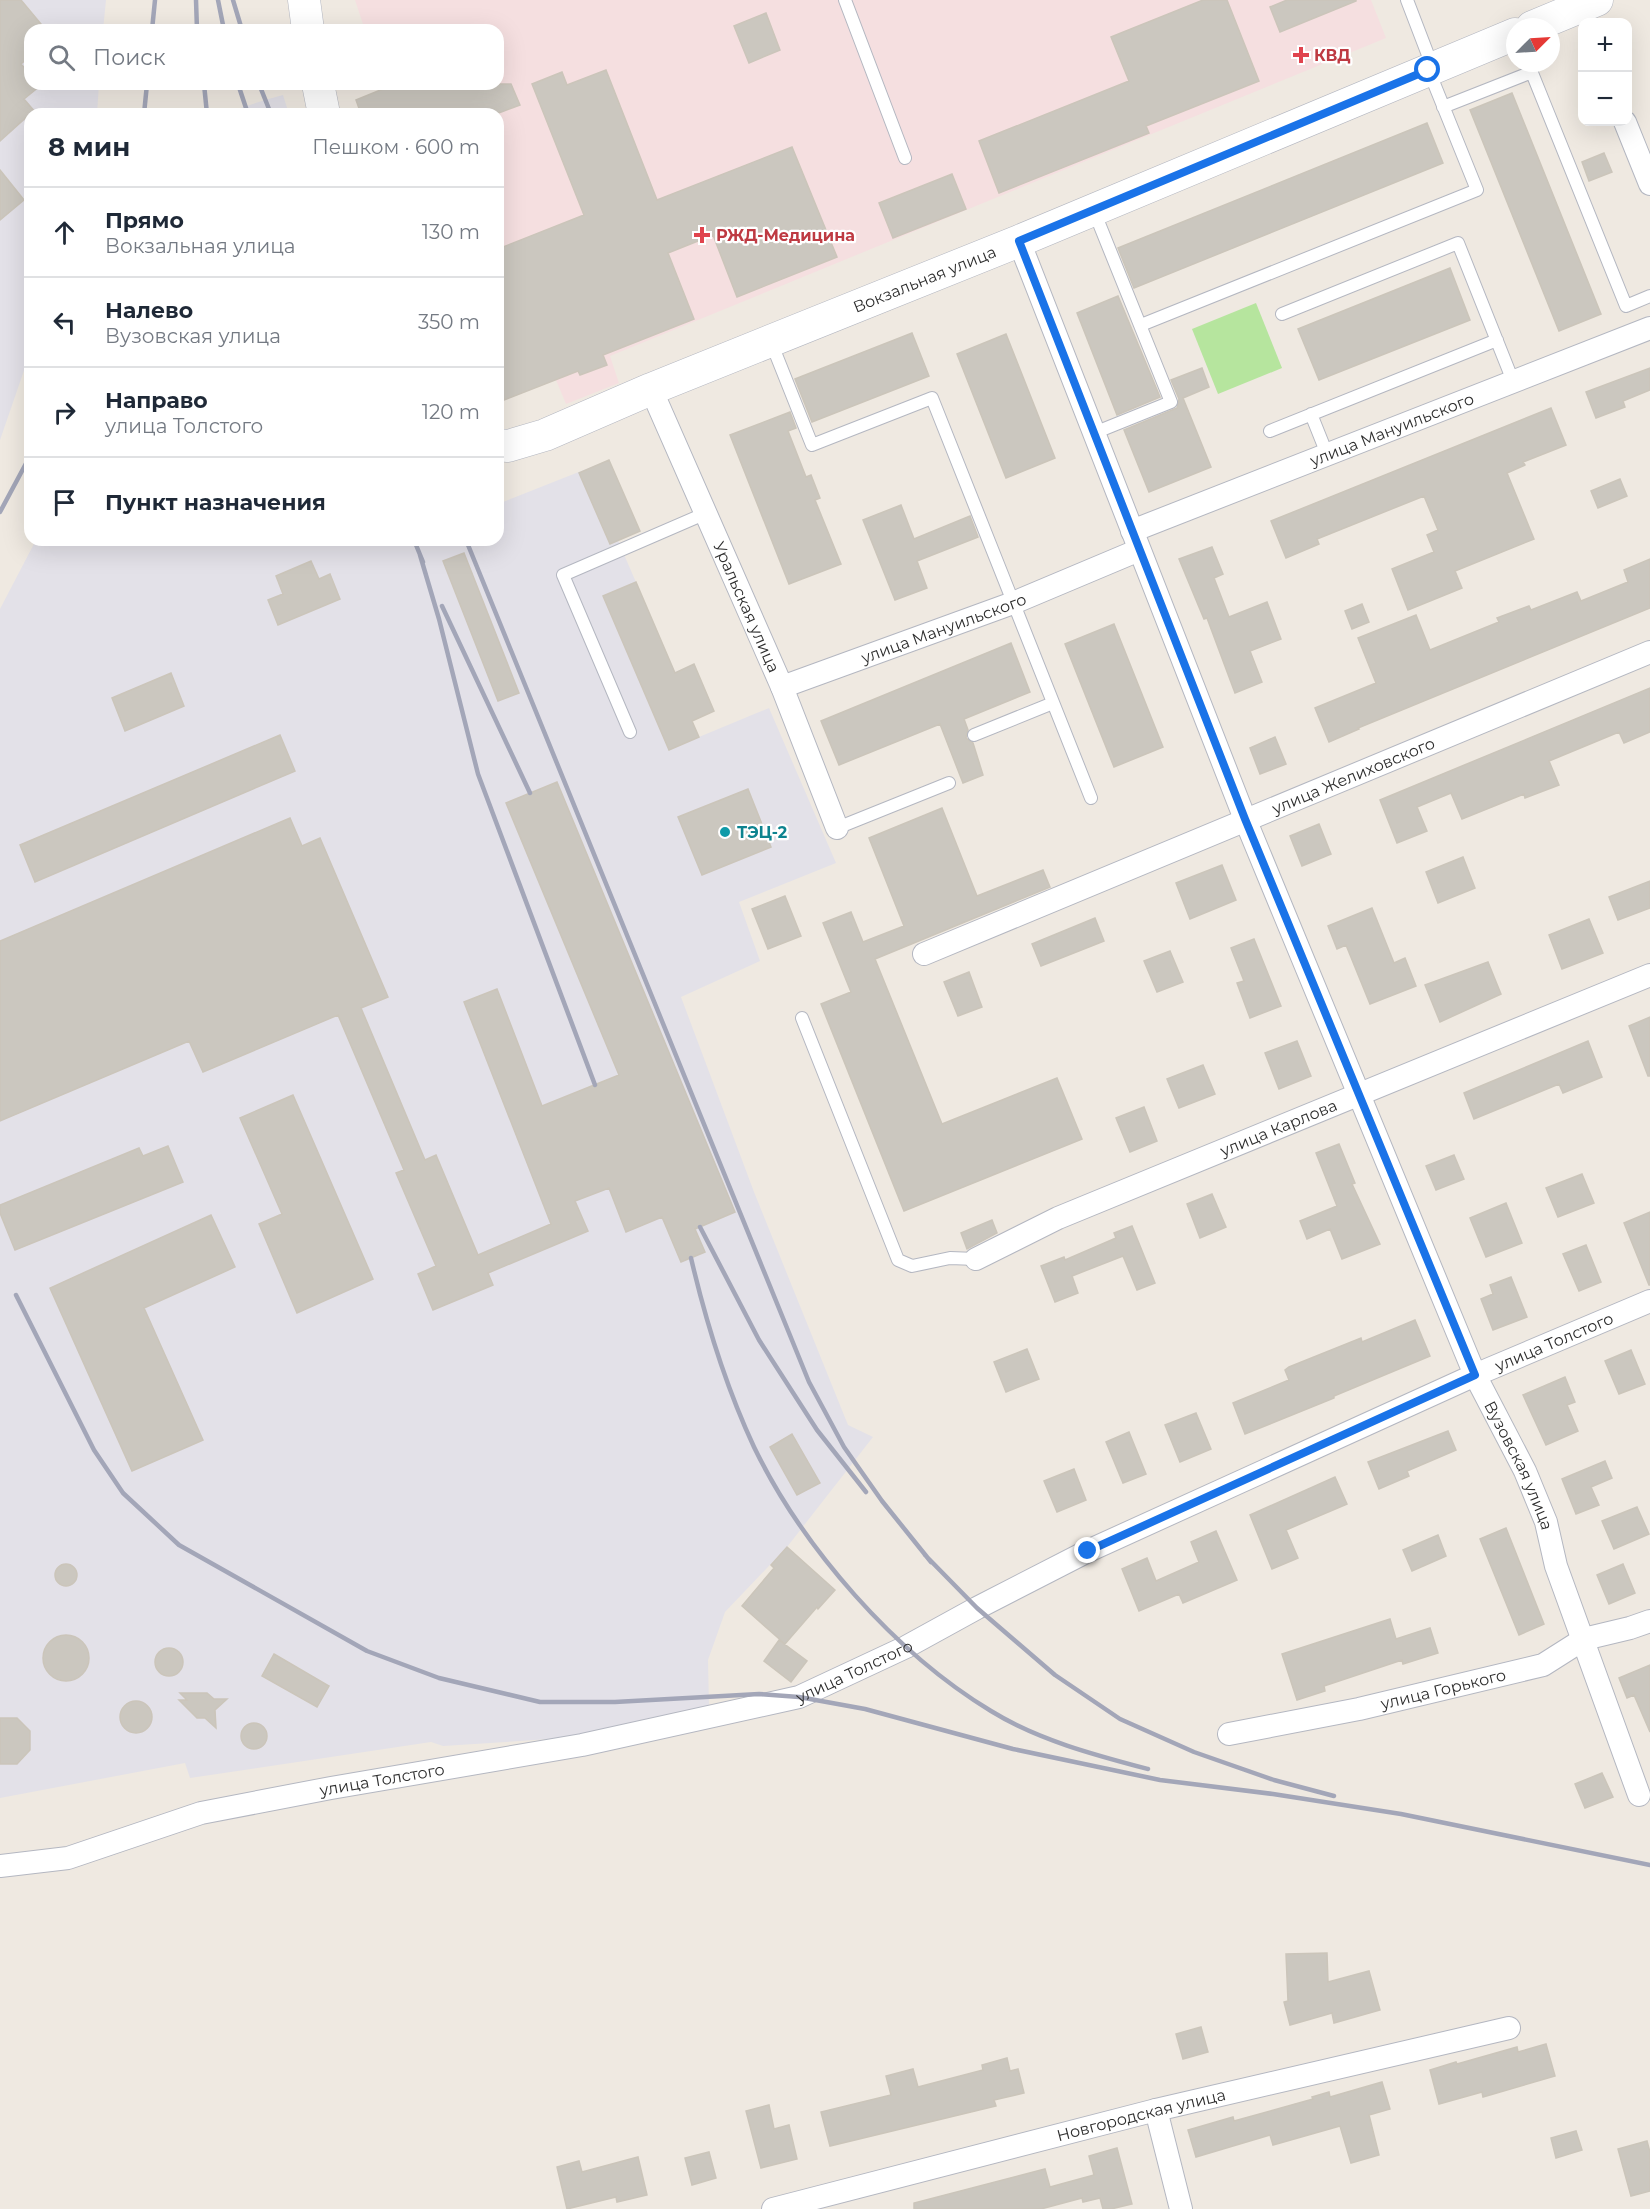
<!DOCTYPE html>
<html lang="ru">
<meta charset="utf-8">
<style>
body{margin:0;font-family:Montserrat,sans-serif;background:#f2f2f3;color:#1f2937}
.controls{position:absolute;right:18px;top:18px;display:grid;overflow:hidden;border-radius:12px;box-shadow:0 6px 24px #0002}
.controls button{width:54px;height:54px;display:grid;place-items:center;padding:0;border:0;border-bottom:2px solid #e0e1e3;background:#fff;color:#1f2937;font:30px sans-serif}
.compass{position:absolute;left:1506px;top:18px;width:54px;height:54px;border-radius:50%;background:#fff;box-shadow:0 6px 24px #0002;rotate:66deg}
.stop{position:absolute;width:18px;height:18px;margin:-14px;border:4px solid #1a73e8;border-radius:50%;background:#fff}
.stop.end{background:#1a73e8;border-color:#fff;box-shadow:0 2px 6px #0008}
.list{margin:0;padding:0;list-style:none}
h2{display:flex;justify-content:space-between;align-items:center;height:78px;margin:0;padding:0 24px;font-size:26px}
h2 small{font-size:20px;font-weight:400;color:#747a83}
.list li{display:grid;grid-template-columns:39px 1fr auto;gap:18px;align-items:center;box-sizing:border-box;height:90px;padding:0 24px;border-top:2px solid #e0e1e3}
.list b{display:block;font-size:22px;white-space:nowrap}
.list p{margin:0;font-size:20px;white-space:nowrap;color:#747a83}
.list em{font-size:20px;font-style:normal;color:#747a83}
.icon{flex:none;width:33px;height:33px;fill:none;stroke:currentColor;stroke-width:2;stroke-linecap:round;stroke-linejoin:round}
.map{position:relative;flex:none;width:1650px;height:2209px;overflow:hidden}
.search{position:absolute;background:#fff;box-shadow:0 6px 24px #0002;left:24px;top:24px;width:480px;height:66px;display:flex;align-items:center;gap:15px;box-sizing:border-box;padding:0 21px;border-radius:18px;color:#747a83;font-size:22px}
.panel{position:absolute;background:#fff;box-shadow:0 6px 24px #0002;left:24px;top:108px;width:480px;height:438px;border-radius:18px}
.map>svg:first-child{display:block}
</style>
<div class="map">
<svg width="1650" height="2209" viewBox="0 0 1650 2209">
<rect width="100%" height="100%" fill="#efe9e1"/>
<path fill="#e3e1e8" d="M 0,0 L 106,0 L 103,30 L 30,30 L 30,84 L 99,84 L 97,114 L 30,114 L 30,353 L 0,440 Z
M 283,95 L 289,114 L 222,114 L 265,100 Z
M 609,460 L 640,531 L 618,540 L 622,550 L 675,672 L 694,664 L 714,711 L 692,721 L 699,737 L 769,708 L 836,863 L 739,902 L 760,961 L 681,997 L 754,1192 L 848,1425 L 873,1437 L 787,1547 L 725,1612 L 708,1660 L 709,1707 L 581,1737 L 443,1746 L 431,1742 L 190,1778 L 185,1763 L 0,1798 L 0,609 L 36,540 L 498,540 L 498,504 Z"/>
<path fill="#f5dfe0" d="M 355,0 L 1371,0 L 1386,38 L 610,356 L 619,383 L 566,404 L 556,380 L 504,400 L 498,384 L 498,114 L 398,114 L 386,84 L 498,84 L 498,30 L 365,30 Z"/>
<path fill="#b6e59e" d="M 1256,303 L 1282,368 L 1218,394 L 1192,329 Z"/>
<path fill="#cbc7bf" stroke="#cbc5ba" stroke-width="1.5" d="M 0,0 L 21,0 L 46,30 L 30,30 L 30,56 L 21,64 L 30,74 L 30,84 L 38,84 L 40,86 L 24,99 L 35,112 L 30,114 L 0,141 Z
M 1203,0 L 1227,0 L 1259,81 L 1146,126 L 1149,133 L 999,193 L 979,141 L 1129,81 L 1111,37 Z
M 1287,0 L 1356,0 L 1356,1 L 1280,32 L 1270,7 Z
M 766,13 L 780,50 L 749,63 L 734,26 Z
M 606,70 L 657,200 L 792,147 L 837,257 L 737,297 L 713,235 L 668,253 L 694,319 L 603,355 L 607,365 L 580,375 L 578,371 L 504,400 L 498,384 L 498,249 L 584,215 L 532,84 L 562,72 L 567,85 Z
M 395,84 L 511,84 L 520,105 L 496,114 L 361,114 L 356,100 Z
M 1512,93 L 1601,314 L 1559,331 L 1470,110 Z
M 1427,123 L 1443,163 L 1134,288 L 1118,248 Z
M 1604,153 L 1612,172 L 1589,181 L 1582,162 Z
M 0,170 L 24,200 L 0,220 Z
M 952,174 L 966,209 L 893,238 L 879,203 Z
M 1450,268 L 1470,320 L 1319,380 L 1298,329 Z
M 1118,296 L 1160,397 L 1117,415 L 1077,313 Z
M 912,333 L 929,376 L 812,422 L 795,379 Z
M 1006,334 L 1055,458 L 1006,478 L 957,354 Z
M 1202,368 L 1209,387 L 1183,398 L 1211,467 L 1149,492 L 1124,430 L 1177,408 L 1179,399 L 1171,380 Z
M 1650,368 L 1650,390 L 1623,401 L 1625,407 L 1596,418 L 1586,392 Z
M 1551,408 L 1566,445 L 1523,462 L 1525,465 L 1507,473 L 1534,539 L 1455,571 L 1462,588 L 1408,610 L 1392,569 L 1434,552 L 1427,535 L 1438,530 L 1424,496 L 1317,539 L 1319,544 L 1286,558 L 1271,521 Z
M 790,412 L 796,428 L 788,431 L 806,477 L 811,475 L 820,498 L 815,500 L 841,564 L 789,584 L 730,435 Z
M 609,460 L 640,531 L 610,544 L 579,473 Z
M 1620,479 L 1627,496 L 1598,508 L 1591,491 Z
M 901,505 L 914,539 L 970,516 L 978,537 L 917,561 L 927,588 L 895,600 L 863,520 Z
M 1212,547 L 1223,574 L 1214,578 L 1229,617 L 1267,602 L 1281,639 L 1250,651 L 1262,682 L 1235,693 L 1207,618 L 1204,619 L 1179,559 Z
M 464,553 L 519,693 L 498,701 L 443,561 Z
M 1650,559 L 1650,608 L 1358,728 L 1359,729 L 1329,742 L 1315,708 L 1376,683 L 1358,638 L 1416,615 L 1430,650 L 1499,622 L 1497,618 L 1529,606 L 1531,610 L 1577,592 L 1581,601 L 1628,582 L 1624,570 Z
M 311,561 L 319,579 L 330,574 L 340,599 L 278,625 L 268,600 L 283,594 L 276,576 Z
M 636,582 L 675,673 L 694,664 L 714,711 L 692,721 L 699,737 L 669,750 L 603,596 Z
M 1362,604 L 1369,622 L 1352,629 L 1345,611 Z
M 1114,624 L 1163,747 L 1114,767 L 1065,644 Z
M 1011,643 L 1030,692 L 964,719 L 968,730 L 966,738 L 973,743 L 983,775 L 963,783 L 940,724 L 839,765 L 821,721 Z
M 171,673 L 184,706 L 125,731 L 112,698 Z
M 1650,688 L 1650,732 L 1624,743 L 1619,732 L 1549,761 L 1559,785 L 1525,798 L 1524,794 L 1462,819 L 1451,793 L 1417,807 L 1427,831 L 1397,843 L 1380,800 Z
M 280,735 L 295,771 L 35,882 L 20,845 Z
M 1275,737 L 1286,764 L 1260,774 L 1250,748 Z
M 557,782 L 735,1212 L 695,1229 L 705,1252 L 681,1262 L 662,1217 L 626,1232 L 609,1188 L 575,1201 L 588,1231 L 488,1273 L 493,1285 L 433,1310 L 418,1274 L 436,1266 L 396,1173 L 404,1170 L 338,1015 L 203,1072 L 189,1041 L 0,1121 L 0,941 L 290,818 L 302,846 L 320,838 L 388,997 L 361,1008 L 425,1160 L 436,1155 L 478,1255 L 551,1224 L 464,1002 L 497,989 L 542,1106 L 619,1075 L 506,803 Z
M 748,789 L 771,847 L 702,875 L 678,817 Z
M 942,808 L 977,896 L 1043,870 L 1050,887 L 875,959 L 942,1124 L 1057,1078 L 1082,1139 L 904,1211 L 821,1004 L 851,992 L 823,923 L 851,912 L 863,942 L 904,926 L 869,838 Z
M 1319,824 L 1331,854 L 1302,866 L 1290,836 Z
M 1463,857 L 1475,888 L 1438,903 L 1426,872 Z
M 1222,865 L 1236,900 L 1190,919 L 1176,883 Z
M 1650,881 L 1650,908 L 1618,920 L 1609,897 Z
M 785,896 L 801,936 L 768,949 L 752,909 Z
M 1372,908 L 1394,963 L 1405,958 L 1416,986 L 1370,1004 L 1346,945 L 1337,949 L 1328,926 Z
M 1095,918 L 1104,941 L 1041,966 L 1032,944 Z
M 1589,919 L 1603,953 L 1562,969 L 1549,935 Z
M 1254,939 L 1281,1006 L 1250,1018 L 1237,983 L 1244,981 L 1231,948 Z
M 1170,951 L 1183,982 L 1157,992 L 1144,961 Z
M 1488,962 L 1501,994 L 1440,1022 L 1425,985 Z
M 969,972 L 982,1007 L 958,1016 L 944,982 Z
M 1650,1017 L 1650,1076 L 1648,1076 L 1629,1026 Z
M 1297,1041 L 1311,1076 L 1279,1089 L 1265,1053 Z
M 1588,1041 L 1602,1077 L 1563,1093 L 1559,1084 L 1474,1119 L 1464,1093 Z
M 1203,1065 L 1215,1094 L 1179,1108 L 1167,1079 Z
M 293,1095 L 373,1279 L 297,1313 L 259,1224 L 282,1214 L 240,1118 Z
M 1144,1107 L 1157,1141 L 1130,1152 L 1116,1118 Z
M 1339,1144 L 1355,1183 L 1352,1184 L 1380,1244 L 1342,1259 L 1330,1229 L 1307,1239 L 1300,1221 L 1337,1206 L 1316,1153 Z
M 168,1146 L 183,1182 L 15,1250 L 0,1213 L 0,1205 L 139,1148 L 143,1156 Z
M 1454,1155 L 1464,1179 L 1436,1190 L 1426,1166 Z
M 1582,1174 L 1594,1203 L 1558,1217 L 1546,1188 Z
M 1212,1194 L 1226,1227 L 1200,1238 L 1187,1204 Z
M 1506,1203 L 1522,1243 L 1486,1257 L 1470,1218 Z
M 1650,1212 L 1650,1285 L 1649,1285 L 1624,1223 Z
M 211,1215 L 235,1267 L 144,1308 L 203,1440 L 132,1471 L 50,1288 Z
M 992,1220 L 997,1233 L 967,1249 L 961,1233 Z
M 1132,1226 L 1155,1283 L 1137,1290 L 1123,1256 L 1072,1276 L 1078,1293 L 1055,1302 L 1041,1266 L 1064,1257 L 1065,1260 L 1116,1238 L 1114,1233 Z
M 1586,1245 L 1601,1282 L 1579,1291 L 1563,1254 Z
M 1511,1277 L 1527,1317 L 1493,1330 L 1481,1299 L 1493,1294 L 1490,1285 Z
M 1415,1320 L 1430,1356 L 1334,1396 L 1334,1398 L 1245,1434 L 1233,1403 L 1289,1380 L 1285,1370 L 1289,1367 L 1361,1338 L 1362,1342 Z
M 1027,1349 L 1039,1379 L 1006,1392 L 994,1362 Z
M 1631,1350 L 1645,1384 L 1619,1394 L 1605,1361 Z
M 1565,1377 L 1575,1402 L 1567,1405 L 1578,1431 L 1546,1445 L 1523,1395 Z
M 1196,1413 L 1211,1449 L 1180,1462 L 1165,1425 Z
M 1448,1431 L 1456,1450 L 1407,1471 L 1409,1476 L 1379,1489 L 1368,1462 Z
M 1129,1432 L 1146,1474 L 1123,1483 L 1106,1442 Z
M 792,1434 L 820,1483 L 797,1495 L 770,1447 Z
M 1605,1461 L 1612,1478 L 1591,1487 L 1599,1505 L 1576,1514 L 1562,1479 Z
M 1074,1469 L 1086,1500 L 1057,1512 L 1044,1481 Z
M 1335,1477 L 1347,1504 L 1286,1530 L 1298,1558 L 1272,1569 L 1250,1515 Z
M 1637,1507 L 1649,1534 L 1614,1549 L 1602,1521 Z
M 1506,1528 L 1544,1624 L 1519,1635 L 1480,1539 Z
M 1216,1531 L 1237,1580 L 1183,1603 L 1179,1594 L 1139,1611 L 1122,1569 L 1147,1558 L 1156,1581 L 1199,1562 L 1191,1542 Z
M 1438,1535 L 1446,1556 L 1412,1571 L 1403,1550 Z
M 787,1547 L 835,1590 L 818,1609 L 817,1607 L 785,1644 L 742,1606 L 774,1568 L 771,1565 Z
M55 1575a11 11 0 1 1 22 0a11 11 0 1 1-22 0Z
M 1623,1564 L 1635,1593 L 1609,1604 L 1597,1575 Z
M 1390,1619 L 1396,1639 L 1430,1628 L 1438,1653 L 1403,1664 L 1402,1660 L 1324,1686 L 1325,1691 L 1297,1700 L 1282,1654 Z
M43 1658a23 23 0 1 1 46 0a23 23 0 1 1-46 0Z
M 779,1640 L 807,1661 L 791,1682 L 764,1661 Z
M155 1662a14 14 0 1 1 28 0a14 14 0 1 1-28 0Z
M 274,1654 L 329,1686 L 317,1707 L 262,1676 Z
M 1650,1665 L 1650,1732 L 1634,1695 L 1627,1698 L 1619,1678 Z
M 180,1693 L 207,1693 L 214,1699 L 227,1699 L 215,1710 L 216,1728 L 205,1718 L 197,1718 L 179,1700 L 187,1700 Z
M120 1717a16 16 0 1 1 32 0a16 16 0 1 1-32 0Z
M 0,1718 L 17,1718 L 30,1731 L 30,1750 L 17,1764 L 0,1764 Z
M241 1736a13 13 0 1 1 26 0a13 13 0 1 1-26 0Z
M 1602,1773 L 1613,1797 L 1585,1808 L 1575,1784 Z
M 1327,1953 L 1328,1982 L 1369,1971 L 1380,2010 L 1334,2023 L 1332,2013 L 1290,2025 L 1284,2002 L 1288,2001 L 1286,1954 Z
M 1201,2027 L 1208,2052 L 1183,2059 L 1176,2034 Z
M 1546,2044 L 1555,2076 L 1483,2097 L 1482,2092 L 1439,2104 L 1430,2070 L 1456,2062 L 1457,2064 L 1517,2047 L 1518,2052 Z
M 1007,2058 L 1010,2071 L 1018,2069 L 1024,2093 L 994,2100 L 996,2106 L 830,2146 L 821,2112 L 891,2095 L 886,2076 L 913,2069 L 918,2087 L 983,2070 L 982,2065 Z
M 1382,2082 L 1390,2109 L 1369,2115 L 1379,2155 L 1351,2163 L 1340,2126 L 1273,2145 L 1270,2135 L 1196,2157 L 1188,2130 L 1233,2117 L 1234,2121 L 1313,2099 L 1312,2097 L 1329,2092 L 1330,2097 Z
M 769,2105 L 774,2129 L 789,2125 L 797,2159 L 761,2168 L 746,2111 Z
M 1576,2131 L 1582,2150 L 1556,2158 L 1551,2138 Z
M 1647,2141 L 1650,2152 L 1650,2191 L 1631,2196 L 1618,2149 Z
M 1117,2148 L 1132,2204 L 1111,2209 L 1103,2209 L 1100,2198 L 1083,2202 L 1082,2198 L 1041,2209 L 914,2209 L 914,2203 L 1045,2169 L 1050,2187 L 1094,2175 L 1089,2156 Z
M 709,2152 L 716,2178 L 692,2185 L 685,2158 Z
M 638,2157 L 647,2195 L 617,2202 L 616,2197 L 567,2209 L 557,2167 L 579,2161 L 582,2172 Z"/>
<g fill="none" stroke-linecap="round" stroke-linejoin="round">
<g stroke="#b4b7c1" stroke-width="14">
<path id="lane" d="M 845,0 L 905,158
M 1407,0 L 1433,68
M 1528,63 L 1626,306 L 1650,296
M 1443,107 L 1532,72
M 1282,314 L 1458,243 L 1513,381
M 1141,325 L 1477,190 L 1429,71
M 771,342 L 812,445 L 932,398 L 1091,798
M 1311,414 L 1327,454
M 1270,431 L 1497,340
M 1094,433 L 1171,402 L 1094,211
M 630,732 L 563,575 L 704,514
M 974,735 L 1053,703
M 837,828 L 949,783
M 802,1018 L 898,1260 L 912,1266 L 950,1258 L 976,1259"/>
</g>
<g stroke="#b4b7c1" stroke-width="24">
<g id="street">
<path d="M 1625,122 L 1650,184"/>
<path id="s1" d="M 1019,241 L 1245,819 L 1475,1375 L 1525,1471 L 1546,1522 L 1556,1566 L 1639,1795"/>
<path id="s2" d="M 651,389 L 782,687 L 837,828"/>
<path id="s3" d="M 1132,531 L 1650,328"/>
<path id="s4" d="M 782,687 L 1013,603 L 1139,550"/>
<path id="s5" d="M 924,954 L 1650,652"/>
<path id="s6" d="M 976,1259 L 1058,1218 L 1650,975"/>
<path id="s7" d="M 1229,1734 L 1359,1709 L 1543,1665 L 1584,1639 L 1630,1628 L 1650,1621"/>
<path id="s8" d="M 0,1866 L 68,1858 L 201,1813 L 331,1788 L 582,1745 L 799,1697 L 906,1647 L 977,1608 L 1088,1551 L 1475,1375 L 1650,1301"/>
<path d="M 1156,2110 L 1181,2209"/>
<path id="s9" d="M 773,2209 L 1156,2110 L 1509,2028"/>
</g>
</g>
<g stroke="#b4b7c1" stroke-width="33">
<g id="secondary">
<path d="M 304,0 L 308,30"/>
<path d="M 1532,27 L 1597,0"/>
<path d="M 318,84 L 324,114"/>
<path id="s10" d="M 498,445 L 508,446 L 545,435 L 651,389 L 1019,241 L 1515,34"/>
</g>
</g>
<use href="#lane" stroke="#fff" stroke-width="12"/>
<use href="#street" stroke="#fff" stroke-width="22"/>
<use href="#secondary" stroke="#fff" stroke-width="32"/>
<path stroke="#a3a6b8" stroke-width="4.5" d="M 196,0 L 197,30
M 218,0 L 224,30
M 233,0 L 242,30
M 152,30 L 155,0
M 204,84 L 207,114
M 238,84 L 248,114
M 259,84 L 271,114
M 144,114 L 147,84
M 0,512 L 30,456
M 414,540 L 423,562
M 466,540 L 809,1382 L 844,1447 L 882,1501 L 931,1562
M 420,555 L 439,619 L 478,774 L 595,1085
M 442,606 L 530,793
M 700,1227 L 759,1340 L 817,1430 L 866,1492
M 691,1258 C 706,1322 726,1387 754,1447 C 803,1548 895,1653 991,1711 C 1038,1740 1095,1755 1148,1769
M 16,1295 L 94,1450 L 123,1493 L 179,1545 L 367,1651 L 439,1678 L 540,1702 L 615,1702 L 759,1694 L 799,1697 L 865,1709 L 1013,1749 L 1160,1780 L 1273,1794 L 1401,1814 L 1650,1865
M 925,1555 L 977,1608 L 1055,1675 L 1120,1719 L 1194,1752 L 1274,1780 L 1334,1796"/>
</g>
<g fill="none" stroke-linecap="round" stroke-linejoin="round">
<path stroke="#1a73e8" stroke-width="8" d="M 1088,1551 L 1475,1375 L 1245,819 L 1019,241 L 1428,70"/>
</g>
<g fill="#e0444e" stroke="#fff" stroke-width="2">
<path d="M1298 46h6v6h6v6h-6v6h-6v-6h-6v-6h6z"/>
<path d="M699 226h6v6h6v6h-6v6h-6v-6h-6v-6h6z"/>
</g>
<circle fill="#0f9aa8" stroke="#fff" stroke-width="2" cx="725" cy="832" r="6"/>
<g text-anchor="middle" stroke-width="4.5" stroke-linejoin="round" paint-order="stroke">
<g font-size="16" font-weight="bold" fill="#be3a42" stroke="#fff" text-anchor="start">
<text x="1314" y="61">КВД</text>
<text x="716" y="241">РЖД-Медицина</text>
</g>
<g font-size="16" fill="#2e2e2e" stroke="#fff">
<text dy="6" stroke="none"><textPath href="#s10" startOffset="459">Вокзальная улица</textPath></text>
<text dy="6" stroke="none"><textPath href="#s3" startOffset="279">улица Мануильского</textPath></text>
<text dy="6" stroke="none"><textPath href="#s2" startOffset="238">Уральская улица</textPath></text>
<text dy="6" stroke="none"><textPath href="#s4" startOffset="172">улица Мануильского</textPath></text>
<text dy="6" stroke="none"><textPath href="#s5" startOffset="465">улица Желиховского</textPath></text>
<text dy="6" stroke="none"><textPath href="#s6" startOffset="330">улица Карлова</textPath></text>
<text dy="6" stroke="none"><textPath href="#s8" startOffset="1653">улица Толстого</textPath></text>
<text dy="6" stroke="none"><textPath href="#s1" startOffset="1323">Вузовская улица</textPath></text>
<text dy="6" stroke="none"><textPath href="#s8" startOffset="879">улица Толстого</textPath></text>
<text dy="6" stroke="none"><textPath href="#s7" startOffset="219">улица Горького</textPath></text>
<text dy="6" stroke="none"><textPath href="#s8" startOffset="393">улица Толстого</textPath></text>
<text dy="6" stroke="none"><textPath href="#s9" startOffset="380">Новгородская улица</textPath></text>
</g>
<g font-size="16" font-weight="bold" fill="#0d838f" stroke="#fff" text-anchor="start">
<text x="737" y="838">ТЭЦ-2</text>
</g>
</g>
</svg>
<div class="controls">
<button>+</button>
<button>−</button>
</div>
<svg class="compass" viewBox="-18 -18 36 36"><path d="M0-13l5 13h-10z" fill="#e53935"/><path d="M0 13l5-13h-10z" fill="#747a83"/></svg>
<div class="stop" style="left:1428px;top:70px"></div>
<div class="stop end" style="left:1088px;top:1551px"></div>
<div class="search"><svg class="icon" aria-label="search" viewBox="0 0 24 24"><circle cx="10" cy="10" r="6"/><path d="M15 15l6 6"/></svg>Поиск</div>
<section class="panel">
<h2>8 мин<small>Пешком · 600 m</small></h2>
<ul class="list">
<li><svg class="icon" aria-label="ahead" viewBox="0 0 24 24"><path d="M12 20V5M6 11l6-6 6 6"/></svg><div><b>Прямо</b><p>Вокзальная улица</p></div><em>130 m</em></li>
<li><svg class="icon" aria-label="left" viewBox="0 0 24 24"><path d="M17 20v-9H6M10 6l-5 5 5 5"/></svg><div><b>Налево</b><p>Вузовская улица</p></div><em>350 m</em></li>
<li><svg class="icon" aria-label="right" viewBox="0 0 24 24"><path d="M7 20v-9h11M14 6l5 5-5 5"/></svg><div><b>Направо</b><p>улица Толстого</p></div><em>120 m</em></li>
<li><svg class="icon" aria-label="arrive" viewBox="0 0 24 24"><path d="M6 21V4h12l-3 4 3 4H6"/></svg><div><b>Пункт назначения</b></div></li>
</ul>
</section>
</div>
